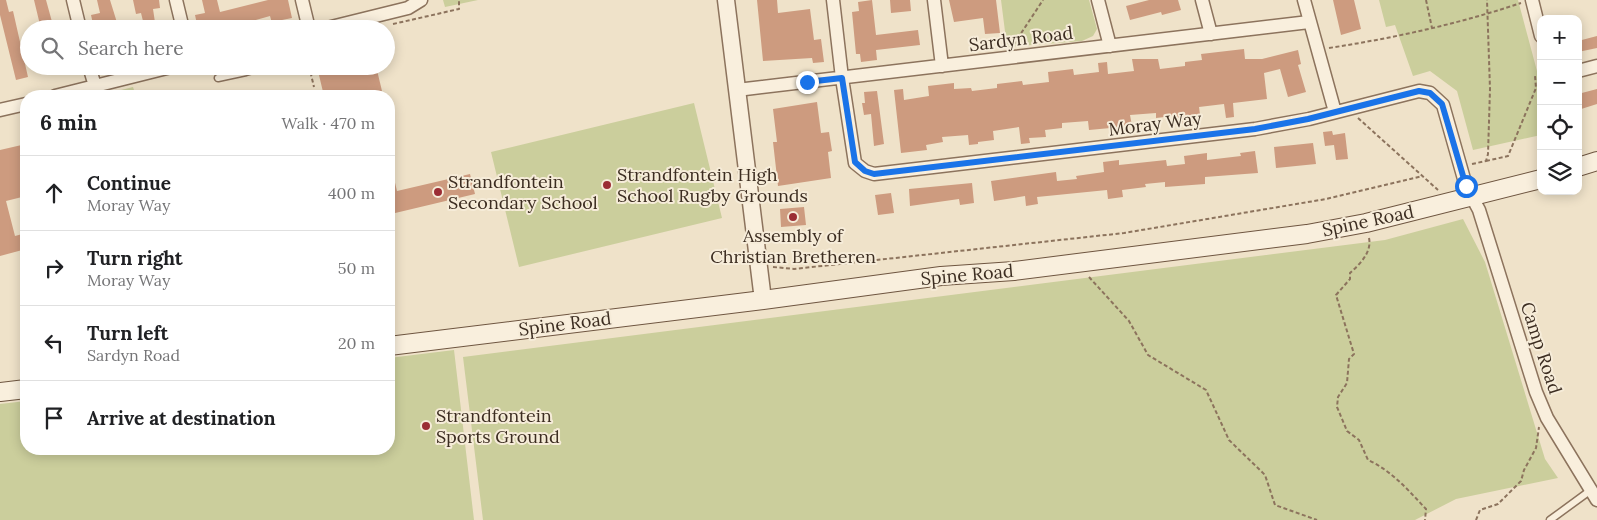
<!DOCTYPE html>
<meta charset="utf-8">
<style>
body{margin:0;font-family:Lora,serif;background:#f6f6f6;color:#202124}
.controls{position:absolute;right:15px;top:15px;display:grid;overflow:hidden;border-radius:10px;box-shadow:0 2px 12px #0003}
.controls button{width:45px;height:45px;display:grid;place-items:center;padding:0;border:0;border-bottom:1px solid #e0e0e0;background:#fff;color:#202124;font:25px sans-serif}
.stop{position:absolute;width:15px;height:15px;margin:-11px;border:4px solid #1a73e8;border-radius:50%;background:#fff}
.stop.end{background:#1a73e8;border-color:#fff;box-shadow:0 1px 5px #0008}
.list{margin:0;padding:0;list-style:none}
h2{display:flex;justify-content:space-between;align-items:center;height:65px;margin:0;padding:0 20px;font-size:21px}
h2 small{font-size:16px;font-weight:400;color:#757577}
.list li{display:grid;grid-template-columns:32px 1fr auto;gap:15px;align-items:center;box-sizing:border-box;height:75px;padding:0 20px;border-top:1px solid #e0e0e0}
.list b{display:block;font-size:19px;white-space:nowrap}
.list p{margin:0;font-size:16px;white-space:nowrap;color:#757577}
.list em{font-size:16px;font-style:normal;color:#757577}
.icon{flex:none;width:28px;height:28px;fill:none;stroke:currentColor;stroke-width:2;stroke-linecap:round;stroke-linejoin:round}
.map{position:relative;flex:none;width:1597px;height:520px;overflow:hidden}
.search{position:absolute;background:#fff;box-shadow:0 2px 12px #0003;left:20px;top:20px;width:375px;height:55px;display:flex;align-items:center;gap:12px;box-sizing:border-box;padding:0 18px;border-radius:28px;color:#757577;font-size:19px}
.panel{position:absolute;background:#fff;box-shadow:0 2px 12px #0003;left:20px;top:90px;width:375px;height:365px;border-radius:20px}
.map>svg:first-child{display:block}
</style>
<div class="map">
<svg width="1597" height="520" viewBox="0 0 1597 520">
<rect width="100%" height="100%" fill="#efe2c9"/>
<path fill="#cbce9c" d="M 443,0 L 478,0 L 445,7 Z
M 1001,0 L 1089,0 L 1097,29 L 1093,36 L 1082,41 L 1007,47 Z
M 1379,0 L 1518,0 L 1541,86 L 1541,135 L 1473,150 L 1457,91 L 1430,71 L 1413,76 L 1395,25 L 1386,27 Z
M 133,87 L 136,96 L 101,96 L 101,95 Z
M 694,103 L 722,218 L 519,267 L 491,152 Z
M 1463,219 L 1485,262 L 1545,459 L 1558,478 L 1456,499 L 1415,520 L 483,520 L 463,357 L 1385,240 Z
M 454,350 L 474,520 L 0,520 L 0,404 L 26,401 L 26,449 L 389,449 L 389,358 Z"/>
<path fill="#cd9b7f" d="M 0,0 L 6,0 L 9,12 L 13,11 L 28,77 L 16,80 L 0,15 Z
M 34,0 L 46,0 L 54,29 L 41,29 Z
M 97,0 L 110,0 L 119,29 L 104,29 L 102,22 L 93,24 L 91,15 L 100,13 Z
M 133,0 L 159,0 L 160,8 L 153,9 L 156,29 L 145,29 L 141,13 L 136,14 Z
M 202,0 L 217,0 L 220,12 L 268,0 L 288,0 L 292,18 L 282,20 L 283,25 L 273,27 L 270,16 L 224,29 L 198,29 L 195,15 L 205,13 Z
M 757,0 L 777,0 L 778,13 L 810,9 L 814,40 L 821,39 L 824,62 L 813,63 L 812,58 L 763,61 Z
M 872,0 L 876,35 L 918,30 L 920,45 L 876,50 L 877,60 L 861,62 L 860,54 L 856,54 L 852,12 L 859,11 L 858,2 Z
M 890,0 L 910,0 L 911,11 L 891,13 Z
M 949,0 L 996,0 L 1000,33 L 985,34 L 983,18 L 954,22 Z
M 1149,0 L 1178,0 L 1181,10 L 1162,15 L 1161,12 L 1130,20 L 1126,6 Z
M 1333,0 L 1354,0 L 1361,29 L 1341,35 Z
M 1597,36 L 1597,48 L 1578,52 L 1578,41 Z
M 1244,49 L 1245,59 L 1262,59 L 1298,50 L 1301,64 L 1298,65 L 1306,92 L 1288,97 L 1280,69 L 1264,73 L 1267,99 L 1233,103 L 1234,117 L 1226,118 L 1224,104 L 1199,107 L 1201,122 L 1174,125 L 1173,116 L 1156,118 L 1156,113 L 1130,115 L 1132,126 L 1089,130 L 1088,121 L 1062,123 L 1062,128 L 1045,130 L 1046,137 L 1029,138 L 1030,143 L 1021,144 L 1019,127 L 993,131 L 994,140 L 978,142 L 978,144 L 969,145 L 968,135 L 942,137 L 943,142 L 926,145 L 927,150 L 901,153 L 894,90 L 903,89 L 904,100 L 929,96 L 928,86 L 954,83 L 954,89 L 971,88 L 972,91 L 997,88 L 997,84 L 1022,81 L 1023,85 L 1049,82 L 1048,72 L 1073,69 L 1074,75 L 1099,72 L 1098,63 L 1107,62 L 1108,74 L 1134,71 L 1132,59 L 1158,59 L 1160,69 L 1185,66 L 1185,62 L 1202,60 L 1201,54 Z
M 337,66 L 376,66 L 382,91 L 362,96 L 324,96 L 318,71 Z
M 1597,89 L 1597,104 L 1578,110 L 1578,94 Z
M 877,91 L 884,144 L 874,146 L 871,114 L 864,115 L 862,103 L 865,103 L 864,92 Z
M 817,102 L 821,133 L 829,132 L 832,151 L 828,152 L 831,178 L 778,186 L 773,142 L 777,142 L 773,109 Z
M 1332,131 L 1333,135 L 1345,133 L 1348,159 L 1336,160 L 1334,145 L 1325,146 L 1323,132 Z
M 1313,143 L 1316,164 L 1276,168 L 1274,147 Z
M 26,144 L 26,196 L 6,201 L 15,236 L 26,233 L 26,249 L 0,256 L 0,150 Z
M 1255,151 L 1258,173 L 1205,177 L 1205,184 L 1165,187 L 1165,182 L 1145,184 L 1146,187 L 1122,190 L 1123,197 L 1108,199 L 1107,190 L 1037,197 L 1038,204 L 1026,206 L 1025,196 L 994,201 L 991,181 L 1056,172 L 1057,181 L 1077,179 L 1076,176 L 1104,172 L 1103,162 L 1119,160 L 1119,165 L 1166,160 L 1167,166 L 1185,164 L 1184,156 L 1207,153 L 1207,160 L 1241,156 L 1240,153 Z
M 389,170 L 392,170 L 397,191 L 470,174 L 475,194 L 391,214 Z
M 972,183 L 974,203 L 960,205 L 959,199 L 910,206 L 909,189 Z
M 891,193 L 894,213 L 878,215 L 875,195 Z
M 804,207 L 806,225 L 781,227 L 780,209 Z"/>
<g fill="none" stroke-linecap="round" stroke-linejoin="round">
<g stroke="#8c735d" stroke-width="9">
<path id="service" d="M 244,66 L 246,72 L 267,66
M 218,78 L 246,72
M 1550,520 L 1591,490"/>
</g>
<g stroke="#8c735d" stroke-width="15">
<path id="minor" d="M 73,0 L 80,29
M 176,0 L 183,29
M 302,0 L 309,29
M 833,0 L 842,78 L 855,163 L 865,171 L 874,174 L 1255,129 L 1309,119 L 1419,91 L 1430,93 L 1443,105 L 1466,186 L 1479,210 L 1536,392 L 1547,418 L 1597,500
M 934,0 L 942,66
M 1098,0 L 1110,46
M 1202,0 L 1211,34
M 1304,0 L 1335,112
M 1532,0 L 1541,36
M 323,29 L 408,8 L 421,0
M 89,66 L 95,86
M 1578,71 L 1597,66
M 737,90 L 1309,22
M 55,96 L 175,66
M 0,110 L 26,104"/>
</g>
<g stroke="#8c735d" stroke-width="19">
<path id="tertiary" d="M 726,0 L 763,300"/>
</g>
<g stroke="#6e5540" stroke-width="20">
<path id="secondary" d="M 1578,167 L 1597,161
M 389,346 L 763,300 L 941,276 L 1014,271 L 1307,234 L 1366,223 L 1541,179
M 0,392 L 26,389"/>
</g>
<path stroke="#8c735d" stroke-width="2" stroke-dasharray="4 2.5" stroke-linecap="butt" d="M 1426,0 L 1432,28
M 393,24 L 459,9 L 459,0
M 1014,44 L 1043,0
M 1329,48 C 1394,38 1458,24 1521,3
M 309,66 L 314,87
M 1358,118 L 1438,190
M 1486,161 L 1508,156 L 1536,88 L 1535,76 L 1541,74
M 1472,164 L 1486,161 L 1488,154 L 1490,89 L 1487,0
M 1369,238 C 1372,252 1360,264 1350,273 L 1350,279 L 1336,295 L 1354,354 L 1349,359 L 1347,383 L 1338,397 L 1337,407 L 1347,431 L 1359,440 L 1368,460 C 1392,471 1408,490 1426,509 L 1425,520
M 773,267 L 794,269 L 1124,233 L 1326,199 L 1423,176
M 1089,277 L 1129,321 L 1148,355 L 1206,390 L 1229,440 L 1265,475 L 1275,505 L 1317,520
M 1476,520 L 1480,510 L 1498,504 L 1521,481 L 1524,470 L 1536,448 L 1539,427"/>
<use href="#service" stroke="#f9efdd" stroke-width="6"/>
<use href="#minor" stroke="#f9efdd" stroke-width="12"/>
<use href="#tertiary" stroke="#f9efdd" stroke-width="16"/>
<use href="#secondary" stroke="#f9efdd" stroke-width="18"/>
</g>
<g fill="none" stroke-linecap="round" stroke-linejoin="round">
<path stroke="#1a73e8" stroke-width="6" d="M 807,82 L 842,78 L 855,162 L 865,171 L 874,174 L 1255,129 L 1308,119 L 1419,91 L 1430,93 L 1442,104 L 1466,186"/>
</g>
<g fill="#9b2d34" stroke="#f6ecd9" stroke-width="2">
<circle cx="607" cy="185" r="5"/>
<circle cx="438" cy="192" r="5"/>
<circle cx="793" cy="217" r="5"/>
<circle cx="426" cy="426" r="5"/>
</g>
<g text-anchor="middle" stroke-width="4" stroke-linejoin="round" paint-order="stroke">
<g font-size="18" fill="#3c2d21" stroke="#f6ecd9">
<text transform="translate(1021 39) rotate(-7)" y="6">Sardyn Road</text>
<text transform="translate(1155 124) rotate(-7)" y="6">Moray Way</text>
<text transform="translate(1368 221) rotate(-12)" y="6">Spine Road</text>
<text transform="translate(967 275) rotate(-5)" y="6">Spine Road</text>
<text transform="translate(565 324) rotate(-7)" y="6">Spine Road</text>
<text transform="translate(1541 348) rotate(72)" y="6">Camp Road</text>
</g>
<g font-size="18" fill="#3c2d21" stroke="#f6ecd9" text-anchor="start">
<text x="617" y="181">Strandfontein High<tspan x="617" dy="21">School Rugby Grounds</tspan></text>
<text x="448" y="188">Strandfontein<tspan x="448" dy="21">Secondary School</tspan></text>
<text x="793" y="242" text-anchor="middle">Assembly of<tspan x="793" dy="21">Christian Bretheren</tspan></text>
<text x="436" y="422">Strandfontein<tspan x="436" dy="21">Sports Ground</tspan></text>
</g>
</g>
</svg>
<div class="controls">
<button>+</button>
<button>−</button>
<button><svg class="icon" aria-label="locate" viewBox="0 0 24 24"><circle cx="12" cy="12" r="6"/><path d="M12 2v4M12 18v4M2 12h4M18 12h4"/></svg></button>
<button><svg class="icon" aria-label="layers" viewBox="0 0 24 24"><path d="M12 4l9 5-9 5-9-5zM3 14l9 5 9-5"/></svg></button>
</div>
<div class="stop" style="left:1466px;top:186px"></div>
<div class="stop end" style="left:807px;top:82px"></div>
<div class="search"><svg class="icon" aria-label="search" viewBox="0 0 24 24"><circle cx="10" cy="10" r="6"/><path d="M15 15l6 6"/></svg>Search here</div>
<section class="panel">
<h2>6 min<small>Walk · 470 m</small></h2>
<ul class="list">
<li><svg class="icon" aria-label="ahead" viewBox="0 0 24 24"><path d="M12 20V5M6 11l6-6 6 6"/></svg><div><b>Continue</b><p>Moray Way</p></div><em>400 m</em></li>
<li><svg class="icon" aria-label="right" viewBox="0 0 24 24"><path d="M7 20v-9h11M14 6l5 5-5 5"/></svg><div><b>Turn right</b><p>Moray Way</p></div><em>50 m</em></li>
<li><svg class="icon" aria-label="left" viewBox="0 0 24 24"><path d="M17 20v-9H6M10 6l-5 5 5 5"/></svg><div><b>Turn left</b><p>Sardyn Road</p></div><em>20 m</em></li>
<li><svg class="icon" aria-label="arrive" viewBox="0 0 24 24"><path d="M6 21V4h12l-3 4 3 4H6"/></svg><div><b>Arrive at destination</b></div></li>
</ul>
</section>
</div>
